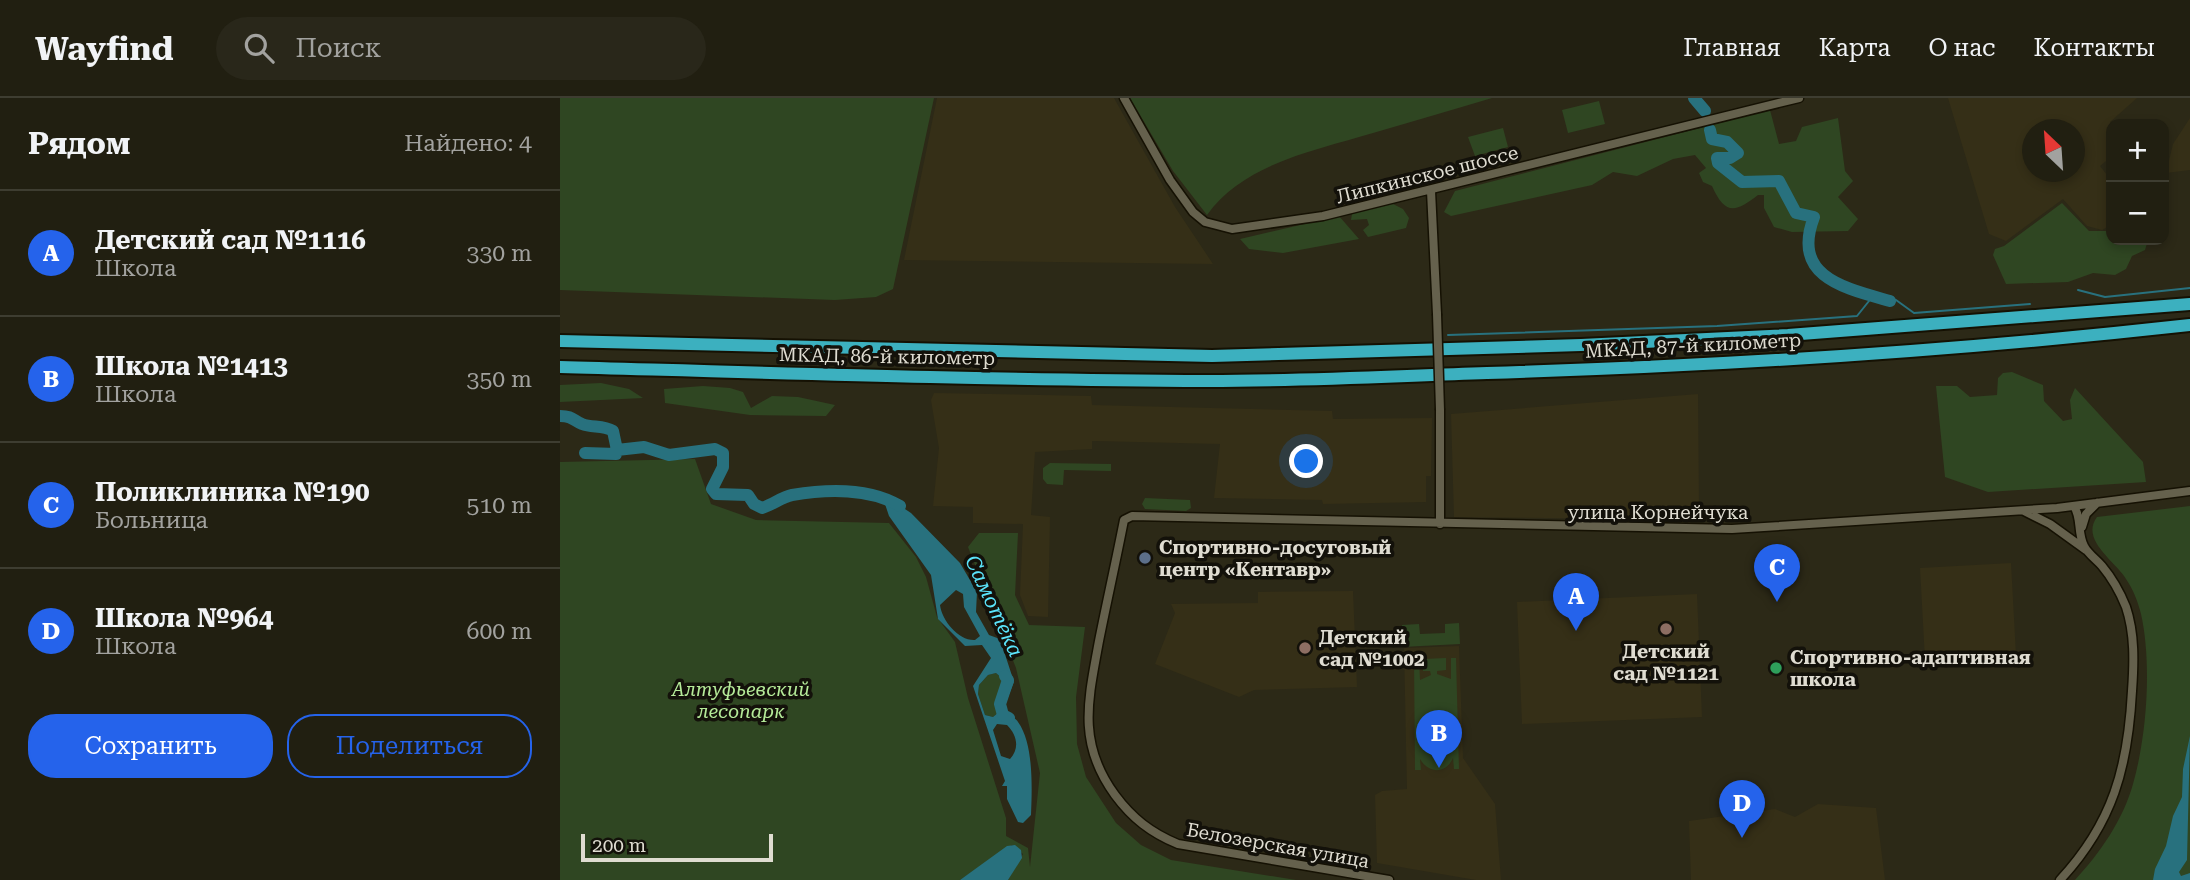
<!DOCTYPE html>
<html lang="ru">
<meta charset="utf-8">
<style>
body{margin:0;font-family:"Roboto Serif",serif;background:#29271a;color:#f1f3f6}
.controls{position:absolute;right:21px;top:21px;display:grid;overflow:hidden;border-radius:14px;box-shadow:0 4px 10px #0003}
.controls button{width:63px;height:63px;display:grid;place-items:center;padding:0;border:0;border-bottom:2px solid #3e3d31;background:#211f11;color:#f1f3f6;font:35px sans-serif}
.compass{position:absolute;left:1462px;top:21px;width:63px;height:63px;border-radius:50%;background:#211f11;box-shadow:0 4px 10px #0003;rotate:335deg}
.scale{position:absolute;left:21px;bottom:18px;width:192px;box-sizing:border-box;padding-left:7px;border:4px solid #dfdcd1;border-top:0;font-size:19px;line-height:24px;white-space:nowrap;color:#dfdcd1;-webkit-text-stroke:5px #13110a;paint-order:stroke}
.you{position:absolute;left:747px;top:364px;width:24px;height:24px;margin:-18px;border:5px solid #fff;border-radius:50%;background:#1a73e8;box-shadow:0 0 0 10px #1a73e833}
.badge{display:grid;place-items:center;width:46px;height:46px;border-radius:50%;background:#2563eb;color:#fff;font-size:23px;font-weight:700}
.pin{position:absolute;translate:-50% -58px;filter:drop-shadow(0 2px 4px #0008)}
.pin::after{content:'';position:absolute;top:37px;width:24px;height:21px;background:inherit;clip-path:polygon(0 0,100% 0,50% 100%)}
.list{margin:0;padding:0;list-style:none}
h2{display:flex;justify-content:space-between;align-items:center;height:91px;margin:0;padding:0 28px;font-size:30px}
h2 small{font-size:23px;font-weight:400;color:#a2a29f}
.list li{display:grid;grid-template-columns:46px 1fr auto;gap:21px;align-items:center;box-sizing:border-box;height:126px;padding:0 28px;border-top:2px solid #3e3d31}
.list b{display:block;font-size:26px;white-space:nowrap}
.list p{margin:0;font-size:23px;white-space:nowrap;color:#a2a29f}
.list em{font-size:23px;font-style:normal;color:#a2a29f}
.actions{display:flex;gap:14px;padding:21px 28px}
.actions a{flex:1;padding:16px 0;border:2px solid #2563eb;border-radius:28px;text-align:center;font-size:24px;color:#2563eb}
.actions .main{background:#2563eb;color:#fff}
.icon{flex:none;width:38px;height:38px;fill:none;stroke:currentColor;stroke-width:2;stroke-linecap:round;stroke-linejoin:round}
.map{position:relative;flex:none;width:1630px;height:782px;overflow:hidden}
header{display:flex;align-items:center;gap:42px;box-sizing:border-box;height:98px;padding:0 35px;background:#211f11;border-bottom:2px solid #3e3d31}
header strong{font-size:33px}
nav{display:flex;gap:38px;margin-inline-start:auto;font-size:24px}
.search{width:490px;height:63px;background:#29271a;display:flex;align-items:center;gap:18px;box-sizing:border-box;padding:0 24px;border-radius:38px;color:#a2a29f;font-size:26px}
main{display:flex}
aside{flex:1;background:#211f11}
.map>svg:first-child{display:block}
</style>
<header>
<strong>Wayfind</strong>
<div class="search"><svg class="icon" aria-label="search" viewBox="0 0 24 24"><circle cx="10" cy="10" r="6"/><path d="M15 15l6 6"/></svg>Поиск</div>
<nav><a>Главная</a><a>Карта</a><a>О нас</a><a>Контакты</a></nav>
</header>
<main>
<aside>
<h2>Рядом<small>Найдено: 4</small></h2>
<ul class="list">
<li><span class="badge">A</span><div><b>Детский сад №1116</b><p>Школа</p></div><em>330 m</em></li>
<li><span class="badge">B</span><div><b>Школа №1413</b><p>Школа</p></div><em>350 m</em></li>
<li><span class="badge">C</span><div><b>Поликлиника №190</b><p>Больница</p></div><em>510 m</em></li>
<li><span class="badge">D</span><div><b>Школа №964</b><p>Школа</p></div><em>600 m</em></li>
</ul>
<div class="actions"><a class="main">Сохранить</a><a>Поделиться</a></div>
</aside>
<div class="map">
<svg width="1630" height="782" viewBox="0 0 1630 782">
<rect width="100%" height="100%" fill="#2c2917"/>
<path fill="#352f17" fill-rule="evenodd" d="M 377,0 L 554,0 L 615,109 L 653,166 L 344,162 Z
M 1388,0 L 1577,0 L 1550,24 L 1551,59 L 1540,68 L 1551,82 L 1551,127 L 1542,132 L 1527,128 L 1503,101 L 1446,143 L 1429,136 ZM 1472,32 L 1514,32 L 1514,74 L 1472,74 Z
M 1630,20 L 1630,72 L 1606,75 L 1613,46 Z
M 374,295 L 531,298 L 532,307 L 772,313 L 773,321 L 872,320 L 871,378 L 866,378 L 866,404 L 763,406 L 762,402 L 654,400 L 660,346 L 535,343 L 532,343 L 532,351 L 475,354 L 471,417 L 490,419 L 488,519 L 468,518 L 460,497 L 463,426 L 413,425 L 413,409 L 373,408 L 379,350 L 371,302 Z
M 1138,296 L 1139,410 L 1081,412 L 1080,421 L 894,419 L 891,316 Z
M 1451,465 L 1456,557 L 1365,562 L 1360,470 Z
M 793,493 L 797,589 L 694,592 L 679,599 L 595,566 L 615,515 L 611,506 L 698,505 L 698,494 Z
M 1137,496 L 1142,619 L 962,626 L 957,504 Z
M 899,548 L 903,660 L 935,706 L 941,782 L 916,782 L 817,765 L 815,697 L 822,693 L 847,691 L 844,550 Z
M 1258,706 L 1316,710 L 1325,782 L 1131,782 L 1129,723 L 1215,711 L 1235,719 Z"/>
<path fill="#2f4622" d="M 0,0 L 374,0 L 333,191 L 316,199 L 275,202 L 0,192 Z
M 570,0 L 932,0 C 893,12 853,23 813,35 C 757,52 684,65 647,117 L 613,73 Z
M 1039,3 L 1045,26 L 1008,35 L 1002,12 Z
M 1210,12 L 1219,46 L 1236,43 L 1242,29 L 1278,20 L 1285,73 L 1293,83 L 1278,99 L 1298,121 L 1288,133 L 1232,134 L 1214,129 L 1204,110 L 1204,97 L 1198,97 C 1175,115 1165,117 1152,88 L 1143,84 L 1139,75 L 1146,70 L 1135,57 L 1113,61 L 1077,78 L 1053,74 L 1032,87 L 891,118 L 884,114 L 895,93 Z
M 943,30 L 948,49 L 915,58 L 908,39 Z
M 831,105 L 843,111 L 849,120 L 846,130 L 808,139 L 803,132 L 809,127 L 807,121 L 791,122 L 792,116 Z
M 1502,105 L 1529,133 L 1551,133 L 1551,142 L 1588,142 L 1585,152 L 1572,158 L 1566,171 L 1555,177 L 1533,175 L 1508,184 L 1446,186 L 1433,157 L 1435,151 L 1444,148 Z
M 779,118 L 799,141 L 723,155 L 689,151 L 680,141 Z
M 1452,274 L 1483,287 L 1484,303 L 1503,323 L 1512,321 L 1510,302 L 1515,290 L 1583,364 L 1586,384 L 1428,394 L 1385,379 L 1376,288 L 1397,288 L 1410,299 L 1437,297 L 1438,280 L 1443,275 Z
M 41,285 L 69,291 L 83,300 L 0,304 L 0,287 Z
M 143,288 L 170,290 L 183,294 L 191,310 L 212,298 L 238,299 L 275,307 L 266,318 L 190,317 L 105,305 L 104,291 Z
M 135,361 L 151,406 L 196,422 L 329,425 L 356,459 L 366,479 L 377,519 L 395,544 L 408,600 L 446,720 L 446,738 L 468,750 L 470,769 L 480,675 L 456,570 L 408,449 L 419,435 L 458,435 L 455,497 L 469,527 L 525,529 L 516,599 L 517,646 L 526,679 L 556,725 L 581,747 L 611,762 L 736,782 L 448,782 L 463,756 L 452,747 L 400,782 L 0,782 L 0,364 Z
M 490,365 L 551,366 L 551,373 L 504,372 L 503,387 L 487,386 L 483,381 L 483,370 Z
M 585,400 L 630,402 L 631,410 L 626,413 L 585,411 L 582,406 Z
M 1630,408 L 1630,782 L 1515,782 C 1540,755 1563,722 1573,686 C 1587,637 1592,565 1581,516 C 1578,504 1573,491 1566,481 C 1555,463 1520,442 1537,419 Z
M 899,525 L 900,546 L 842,549 L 842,527 L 859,526 L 860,536 L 885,535 L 885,526 Z
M 886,560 L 886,572 L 877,573 L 877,576 L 891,581 L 891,560 L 896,560 L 899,671 L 894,671 L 893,660 C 886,676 869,676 860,661 L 861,672 L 855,672 L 854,561 L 859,561 L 860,582 L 871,577 L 870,573 L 863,573 L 863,561 Z
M 436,575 L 444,582 C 446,596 445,610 433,619 L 425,617 L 418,596 L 419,587 L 428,577 Z"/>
<path fill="#28717e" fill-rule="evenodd" d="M 327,399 L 351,415 L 400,465 L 417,494 L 416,514 L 429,537 L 440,541 L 454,584 L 446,604 L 446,614 C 450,619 455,619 458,624 C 474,646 472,691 471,717 L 463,725 L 458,724 L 447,701 L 447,688 L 442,688 L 445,683 L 413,588 L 431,560 L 422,547 L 405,548 L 378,521 L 371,477 L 329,418 L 324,403 ZM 396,492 L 403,496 L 404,509 L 420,538 L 415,542 C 399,543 382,523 380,507 ZM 436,575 L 444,582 C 446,596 445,610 433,619 L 425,617 L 418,596 L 419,587 L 428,577 ZM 437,626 L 447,627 C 457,637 460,650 450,661 L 441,658 L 433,632 Z
M 1630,638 L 1627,762 L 1619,774 L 1621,778 L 1630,775 L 1630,782 L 1593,782 L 1595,771 L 1606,748 L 1613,718 L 1622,699 L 1623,671 Z
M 455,747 L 461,752 L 462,760 L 448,782 L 400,782 L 447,748 Z"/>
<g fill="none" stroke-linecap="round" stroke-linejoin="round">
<path stroke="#28717e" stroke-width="2" d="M 1518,192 L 1545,199 L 1630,190
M 1330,203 L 1336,202 L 1354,215 L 1470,206
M 888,237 L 1157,228 L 1297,218 L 1313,198"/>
<path stroke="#28717e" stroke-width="12" d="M 1134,0 L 1145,13
M 1150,32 L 1152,41 L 1167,44 L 1178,55 L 1170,60 L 1157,60 L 1158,65 L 1182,84 L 1219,83 L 1236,115 L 1254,119 C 1231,179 1284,190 1330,203
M 0,318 C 12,318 13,322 22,326 C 32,330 43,327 53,333 L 57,352 L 84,349 L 109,357 L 155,351 L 163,355 L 163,369 L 152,391 L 156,396 L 188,397 L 194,406 L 202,410 C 212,407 222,399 232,397 C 267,391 310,390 340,408
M 25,355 L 56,356 L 57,352
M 445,578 L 448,582 L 440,606 L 443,617 L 449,620"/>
<g stroke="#151103" stroke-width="11">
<path id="minor" d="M 564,0 L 610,82 L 633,114 L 645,124 L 672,131 L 763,118 L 1239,0
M 871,93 L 877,216
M 1464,413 L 1490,426 L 1526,452
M 880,426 L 880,312
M 1522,429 L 1526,416 L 1537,405
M 829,782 L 618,746 C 591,735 572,720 555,697 C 517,645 528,603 539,543 C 547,503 556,463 564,422 L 572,418 L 1172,431 L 1497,410 L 1630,393
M 1500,782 C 1553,725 1568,669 1572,593 C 1574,565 1575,536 1566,509 C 1560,494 1552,480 1542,468 C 1536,461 1528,456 1524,448 C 1517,434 1522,421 1514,408"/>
</g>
<g stroke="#151103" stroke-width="16">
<path id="highway" d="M 0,243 L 652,258 L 1021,247 L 1228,237 L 1630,206
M 0,269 C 216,275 432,282 648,283 C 741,283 834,278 927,275 C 1162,268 1396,253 1630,227"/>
</g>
<use href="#minor" stroke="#65614d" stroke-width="8"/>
<use href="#highway" stroke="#3cb0bf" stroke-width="12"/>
<g stroke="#151103" stroke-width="11" stroke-linecap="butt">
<path id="minor-bridge" d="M 877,216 L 880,312"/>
</g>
<use href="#minor-bridge" stroke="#65614d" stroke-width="8"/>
</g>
<circle fill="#5c6f8a" stroke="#13110a" stroke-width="2.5" cx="585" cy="460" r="7"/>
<g fill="#8d6e63" stroke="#13110a" stroke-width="2.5">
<circle cx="1106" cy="531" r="7"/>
<circle cx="745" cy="550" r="7"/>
</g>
<circle fill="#2e9e5b" stroke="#13110a" stroke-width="2.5" cx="1216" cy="570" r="7"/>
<g text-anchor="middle" stroke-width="7" stroke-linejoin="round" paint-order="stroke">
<g font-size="19" fill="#dfdcd1" stroke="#13110a">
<text transform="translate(867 76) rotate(-14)" y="7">Липкинское шоссе</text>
<text transform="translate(1133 247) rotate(-3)" y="7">МКАД, 87-й километр</text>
<text transform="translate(327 258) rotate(1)" y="7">МКАД, 86-й километр</text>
<text x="1098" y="421">улица Корнейчука</text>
<text transform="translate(718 747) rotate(10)" y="7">Белозерская улица</text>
</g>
<g font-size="19" font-weight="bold" fill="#dfdcd1" stroke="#13110a" text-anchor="start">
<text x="599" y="456">Спортивно-досуговый<tspan x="599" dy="22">центр «Кентавр»</tspan></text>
<text x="759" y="546">Детский<tspan x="759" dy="22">сад №1002</tspan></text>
<text x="1106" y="560" text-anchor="middle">Детский<tspan x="1106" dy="22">сад №1121</tspan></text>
<text x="1230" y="566">Спортивно-адаптивная<tspan x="1230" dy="22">школа</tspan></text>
</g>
<g font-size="19" font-style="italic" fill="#b5eb99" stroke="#13110a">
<text x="181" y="598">Алтуфьевский<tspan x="181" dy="22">лесопарк</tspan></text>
</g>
<g font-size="21" font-style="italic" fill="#5be4fb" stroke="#13110a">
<text transform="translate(434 508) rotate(65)" y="7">Самотёка</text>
</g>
</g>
</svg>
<div class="controls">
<button>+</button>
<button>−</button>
</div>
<svg class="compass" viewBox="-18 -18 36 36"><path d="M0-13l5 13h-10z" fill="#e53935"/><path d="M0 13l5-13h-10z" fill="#a2a29f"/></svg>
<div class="scale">200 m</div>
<div class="you"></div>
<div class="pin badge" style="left:1016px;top:533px">A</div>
<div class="pin badge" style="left:879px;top:670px">B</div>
<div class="pin badge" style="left:1217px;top:504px">C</div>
<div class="pin badge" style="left:1182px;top:740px">D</div>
</div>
</main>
